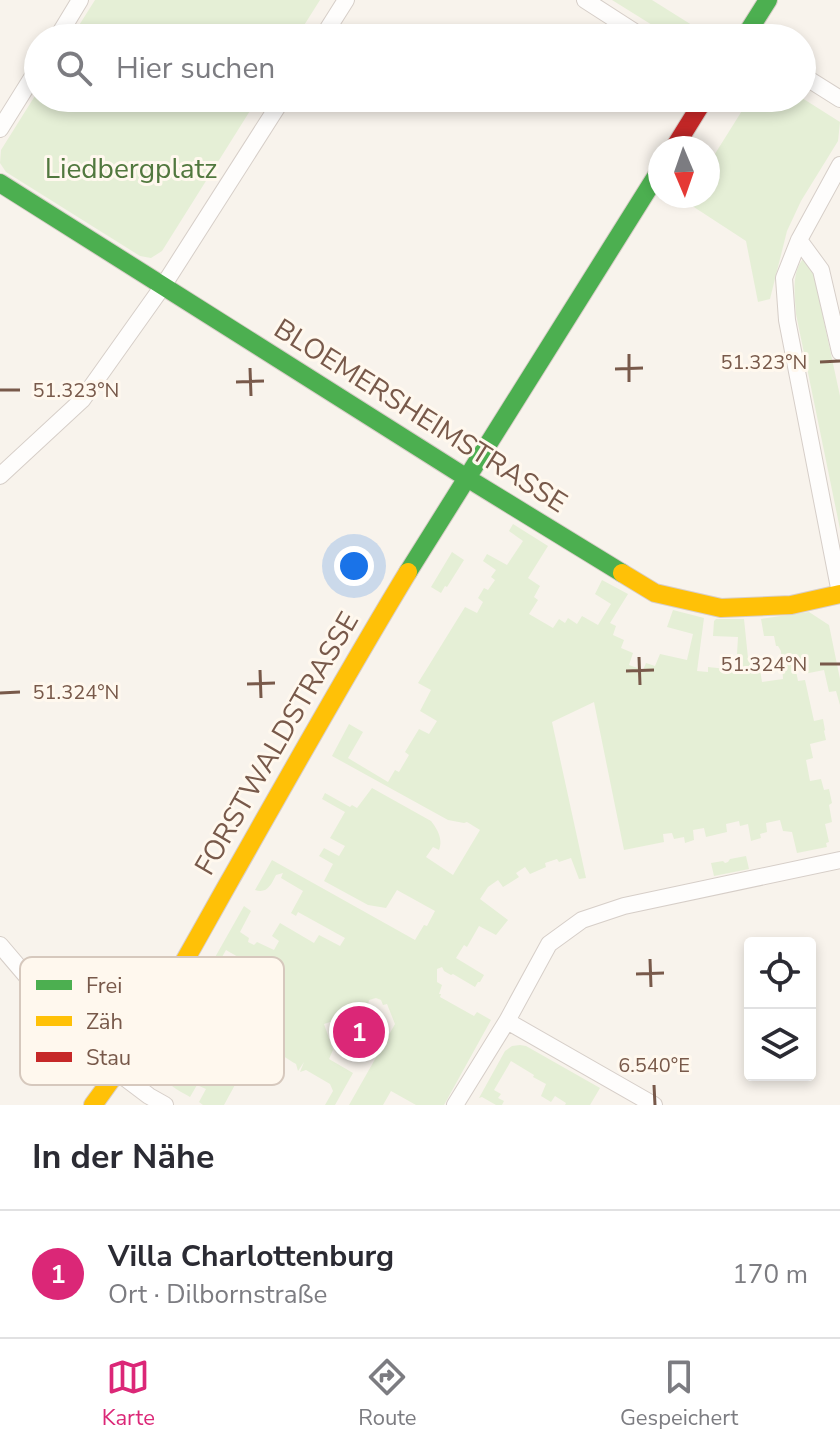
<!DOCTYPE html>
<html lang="de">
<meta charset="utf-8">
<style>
body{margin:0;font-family:"Nunito Sans",sans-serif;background:#f2f2f3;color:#2b2b33}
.controls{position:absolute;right:24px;bottom:24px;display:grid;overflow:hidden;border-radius:8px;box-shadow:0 4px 12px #0003}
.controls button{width:72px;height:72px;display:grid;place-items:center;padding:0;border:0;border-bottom:2px solid #e1e1e2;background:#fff;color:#2b2b33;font:40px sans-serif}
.compass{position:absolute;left:648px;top:136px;width:72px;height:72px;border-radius:50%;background:#fff;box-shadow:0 4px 12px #0003;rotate:178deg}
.you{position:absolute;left:354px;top:566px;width:28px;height:28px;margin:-20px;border:6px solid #fff;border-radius:50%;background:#1a73e8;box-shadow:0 0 0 12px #1a73e833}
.badge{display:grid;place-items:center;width:52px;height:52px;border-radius:50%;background:#db2777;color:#fff;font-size:26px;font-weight:700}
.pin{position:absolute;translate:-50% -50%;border:4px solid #fff;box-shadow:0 2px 8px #0006}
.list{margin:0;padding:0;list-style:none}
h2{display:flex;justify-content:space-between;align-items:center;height:104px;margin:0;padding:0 32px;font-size:34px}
h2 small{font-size:26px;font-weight:400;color:#7c7c81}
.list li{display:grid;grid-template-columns:52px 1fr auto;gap:24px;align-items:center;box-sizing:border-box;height:128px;padding:0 32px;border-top:2px solid #e1e1e2}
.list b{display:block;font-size:30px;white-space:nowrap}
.list p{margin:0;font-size:26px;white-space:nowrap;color:#7c7c81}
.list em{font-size:26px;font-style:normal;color:#7c7c81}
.icon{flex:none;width:44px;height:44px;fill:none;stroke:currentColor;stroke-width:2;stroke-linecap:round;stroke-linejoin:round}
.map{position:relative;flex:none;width:840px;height:1105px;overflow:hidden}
.search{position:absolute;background:#fff;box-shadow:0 4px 12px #0003;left:24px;right:24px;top:24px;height:88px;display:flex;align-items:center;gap:20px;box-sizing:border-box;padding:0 28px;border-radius:44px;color:#7c7c81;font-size:30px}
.sheet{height:232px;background:#fff}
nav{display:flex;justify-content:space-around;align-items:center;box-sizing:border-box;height:112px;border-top:2px solid #e1e1e2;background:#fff;font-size:22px;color:#7c7c81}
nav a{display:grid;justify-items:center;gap:4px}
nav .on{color:#db2777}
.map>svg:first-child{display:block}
</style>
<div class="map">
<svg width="840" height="1105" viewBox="0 0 840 1105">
<rect width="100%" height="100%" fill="#f8f3ec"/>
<path fill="#e5efd6" d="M 95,0 L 320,0 L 296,38 L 71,38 Z
M 612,0 L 652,0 L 711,37 L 673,38 Z
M 38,91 L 38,98 L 258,98 L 162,251 L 151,258 L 140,256 L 6,172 L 0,163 L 1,150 Z
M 750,98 L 802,98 L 840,122 L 838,141 L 801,201 L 787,231 L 770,299 L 758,302 L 746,241 L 677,196 L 708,196 L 708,158 L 713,157 Z
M 803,259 L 808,260 L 812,266 L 840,396 L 840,529 L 796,314 C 795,297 791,273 803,259 Z
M 513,524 L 548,546 L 528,578 L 540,586 L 534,597 L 538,600 L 529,614 L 553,628 L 559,619 L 565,623 L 568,618 L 577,624 L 582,616 L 598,625 L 611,604 L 595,594 L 602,580 L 628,594 L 610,623 L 616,626 L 613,635 L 624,640 L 621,648 L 633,653 L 629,665 L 643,670 L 646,663 L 655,666 L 660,654 L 687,660 L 693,634 L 667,627 L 673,610 L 704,618 L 697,671 L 708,672 L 708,667 L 736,670 L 737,663 L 740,663 L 740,655 L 737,654 L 738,637 L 713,636 L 714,621 L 716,619 L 744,619 L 748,658 L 758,657 L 762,682 L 783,679 L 781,651 L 778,646 L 776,646 L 774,636 L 764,636 L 761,619 L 809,612 L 829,625 L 840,679 L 840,705 L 836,691 L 829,692 L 824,670 L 804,674 L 802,669 L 796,671 L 798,681 L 805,680 L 814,721 L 823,719 L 825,730 L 824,731 L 826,740 L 810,744 L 813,758 L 806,760 L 810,781 L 821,779 L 824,790 L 829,789 L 832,803 L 829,805 L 832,822 L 825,824 L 829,842 L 826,843 L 827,847 L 797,853 L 792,832 L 783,831 L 780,820 L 766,823 L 767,832 L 760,834 L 761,838 L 751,841 L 748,824 L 740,826 L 739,821 L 726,824 L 727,832 L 706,837 L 704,828 L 693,830 L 694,840 L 685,843 L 684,837 L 674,839 L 672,833 L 663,834 L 664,842 L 624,850 L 594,702 L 552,722 L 586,878 L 579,879 L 571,858 L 559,862 L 557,859 L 545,863 L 546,867 L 530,874 L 525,867 L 516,873 L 519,877 L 503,887 L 498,880 L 488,887 L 480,899 L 508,920 L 496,935 L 479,926 L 467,947 L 464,945 L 456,958 L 484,975 L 480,982 L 478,982 L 475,987 L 453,974 L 451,975 L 444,971 L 442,967 L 437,969 L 437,982 L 442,985 L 439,994 L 441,994 L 440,997 L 474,1016 L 477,1012 L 491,1020 L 444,1105 L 416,1105 L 391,1091 L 383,1105 L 349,1105 L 395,1024 L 387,1004 L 383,1005 L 381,1000 L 376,998 L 369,1000 L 367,1010 L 324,1024 L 333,1050 L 329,1059 L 353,1073 L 335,1105 L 325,1105 L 333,1091 L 330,1084 L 306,1070 L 300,1072 L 304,1062 L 298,1071 L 296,1064 C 286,1058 277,1050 264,1051 L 253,1070 L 246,1066 L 256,1047 L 226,1031 L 216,1050 L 224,1054 L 220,1061 L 242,1072 L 224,1105 L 203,1105 L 199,1102 L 206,1089 L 197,1085 L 190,1097 C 185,1094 177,1090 172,1086 C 157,1071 164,1051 171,1035 L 202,1052 L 205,1049 L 218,1023 L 218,1020 L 205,1013 L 214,995 L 231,1003 L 252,965 L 226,950 L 210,978 L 205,975 L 244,906 L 251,911 L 240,932 L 249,938 L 248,942 L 254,945 L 257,942 L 274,950 L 279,941 L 272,936 L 280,923 L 314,943 L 319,935 L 340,946 L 345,938 L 298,912 L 296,916 L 291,913 L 303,891 L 281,878 L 283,873 L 276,875 C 271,885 267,894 255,890 L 272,860 L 415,940 L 424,925 L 427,926 L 435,911 L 397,890 L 386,908 L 368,905 L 324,881 L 333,864 L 319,856 L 324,848 L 339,856 L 345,846 L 330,838 L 345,812 L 322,799 L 325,793 L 350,807 L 352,805 L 357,808 L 372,788 L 431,821 C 438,830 443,839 439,850 L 433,847 L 426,857 L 453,875 L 480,830 L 467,822 L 464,823 L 448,820 L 332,756 L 349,724 L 363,732 L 348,758 L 388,782 L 395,770 L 399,772 L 409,755 L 405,752 L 419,729 L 429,734 L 437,721 L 420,711 L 431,690 L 418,683 L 465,607 L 477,613 L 483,602 L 478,598 L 484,588 L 488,590 L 495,580 L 491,577 L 496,570 L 483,561 L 487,554 L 507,565 L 523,541 L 509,531 Z
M 452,552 L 464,560 L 447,587 L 445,586 L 441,593 L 431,587 Z
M 746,856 L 749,869 L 714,876 L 711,863 L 723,861 L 725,863 L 728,862 L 730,859 Z
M 520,1045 L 526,1046 L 600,1088 L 590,1105 L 565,1105 L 566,1103 L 555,1096 L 551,1102 L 541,1096 L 546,1084 L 533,1077 L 534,1075 L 511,1061 L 494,1090 L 501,1094 L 498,1098 L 504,1101 L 502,1105 L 496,1105 L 482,1097 L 479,1098 L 505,1051 L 512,1046 Z"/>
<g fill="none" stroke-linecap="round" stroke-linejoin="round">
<g stroke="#d6cec8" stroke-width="18">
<path id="street" d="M 585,0 L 644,38
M 57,38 L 80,0
M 322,38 L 346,0
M 802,75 L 840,99
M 0,129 L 38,68
M 840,165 L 799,240 L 784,278 L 787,320 L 840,593
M 799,240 L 821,270 L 840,352
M 0,476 L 82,400 L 163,286 L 283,98
M 0,945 L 92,1053 L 149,1096 L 165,1105
M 507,1021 L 654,1105
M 455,1105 L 507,1021 L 549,944 L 582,920 L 624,906 L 840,860"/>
</g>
<g stroke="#d8cec8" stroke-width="20">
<path id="fast" d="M 744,38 L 768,0
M 0,183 L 467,478 L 622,573
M 408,572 L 660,170"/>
</g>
<g stroke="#d8cec8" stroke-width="20">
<path id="slow" d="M 622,573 L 655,593 L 721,608 L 791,605 L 840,594
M 93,1105 C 145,1036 186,958 229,882 C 288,778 346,674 408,572"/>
</g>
<g stroke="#d8cec8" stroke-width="20">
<path id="jam" d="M 674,148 L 705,98"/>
</g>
<use href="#street" stroke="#fefdfc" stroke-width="16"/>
<use href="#fast" stroke="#4caf50" stroke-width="18"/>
<use href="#slow" stroke="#ffc107" stroke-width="18"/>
<use href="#jam" stroke="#c62828" stroke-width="18"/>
</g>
<path fill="none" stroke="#78594a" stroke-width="3" d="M 629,354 L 629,382M 820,362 L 840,361M 250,368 L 251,396M 615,369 L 643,368M 236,382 L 264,381M 0,390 L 20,390M 639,657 L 640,685M 820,664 L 840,664M 260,670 L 261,698M 626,671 L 654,670M 247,684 L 275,683M 0,693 L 20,692M 650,959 L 651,987M 636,974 L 664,973M 654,1085 L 655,1105"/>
<g text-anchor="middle" stroke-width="6" stroke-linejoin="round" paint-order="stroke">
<g font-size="28" fill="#51783e" stroke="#fff8ee">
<text x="131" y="178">Liedbergplatz</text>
</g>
<g font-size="28" fill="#78594a" stroke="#fff8ee">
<text transform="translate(421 415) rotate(32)" y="10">BLOEMERSHEIMSTRASSE</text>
<text transform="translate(276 743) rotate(-60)" y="10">FORSTWALDSTRASSE</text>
</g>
</g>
<rect x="20" y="957" width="264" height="128" rx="12" fill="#fff8ee" stroke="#d6c8bd" stroke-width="2"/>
<rect x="36" y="980" width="36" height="10" fill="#4caf50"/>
<rect x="36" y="1016" width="36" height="10" fill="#ffc107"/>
<rect x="36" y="1052" width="36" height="10" fill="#c62828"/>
<g font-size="22" fill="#78594a">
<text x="86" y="993">Frei</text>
<text x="86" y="1029">Zäh</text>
<text x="86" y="1065">Stau</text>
</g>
<g font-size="20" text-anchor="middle" fill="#78594a" stroke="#fff8ee" stroke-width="6" stroke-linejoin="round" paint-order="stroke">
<text x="764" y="369">51.323°N</text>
<text x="76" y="397">51.323°N</text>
<text x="764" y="671">51.324°N</text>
<text x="76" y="699">51.324°N</text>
<text x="654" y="1072">6.540°E</text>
</g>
</svg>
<div class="controls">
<button><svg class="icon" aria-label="locate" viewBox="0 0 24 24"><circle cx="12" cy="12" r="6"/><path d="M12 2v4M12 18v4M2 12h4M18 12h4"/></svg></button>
<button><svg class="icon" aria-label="layers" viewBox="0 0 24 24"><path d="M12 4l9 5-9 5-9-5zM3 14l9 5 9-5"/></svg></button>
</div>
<svg class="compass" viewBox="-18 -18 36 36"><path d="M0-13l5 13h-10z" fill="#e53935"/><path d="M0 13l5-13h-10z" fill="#7c7c81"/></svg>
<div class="you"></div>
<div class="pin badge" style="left:359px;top:1032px">1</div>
<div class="search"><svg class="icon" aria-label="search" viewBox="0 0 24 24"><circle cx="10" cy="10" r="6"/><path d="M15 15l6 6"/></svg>Hier suchen</div>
</div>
<section class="sheet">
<h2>In der Nähe<small></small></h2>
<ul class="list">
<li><span class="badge">1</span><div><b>Villa Charlottenburg</b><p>Ort · Dilbornstraße</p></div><em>170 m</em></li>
</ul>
</section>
<nav>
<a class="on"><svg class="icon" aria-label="map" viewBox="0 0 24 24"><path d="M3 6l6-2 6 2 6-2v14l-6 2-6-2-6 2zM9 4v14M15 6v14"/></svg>Karte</a>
<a><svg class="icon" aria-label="directions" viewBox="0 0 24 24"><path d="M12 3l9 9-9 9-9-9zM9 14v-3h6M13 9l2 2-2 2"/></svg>Route</a>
<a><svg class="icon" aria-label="saved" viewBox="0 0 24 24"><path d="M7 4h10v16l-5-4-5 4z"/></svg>Gespeichert</a>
</nav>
